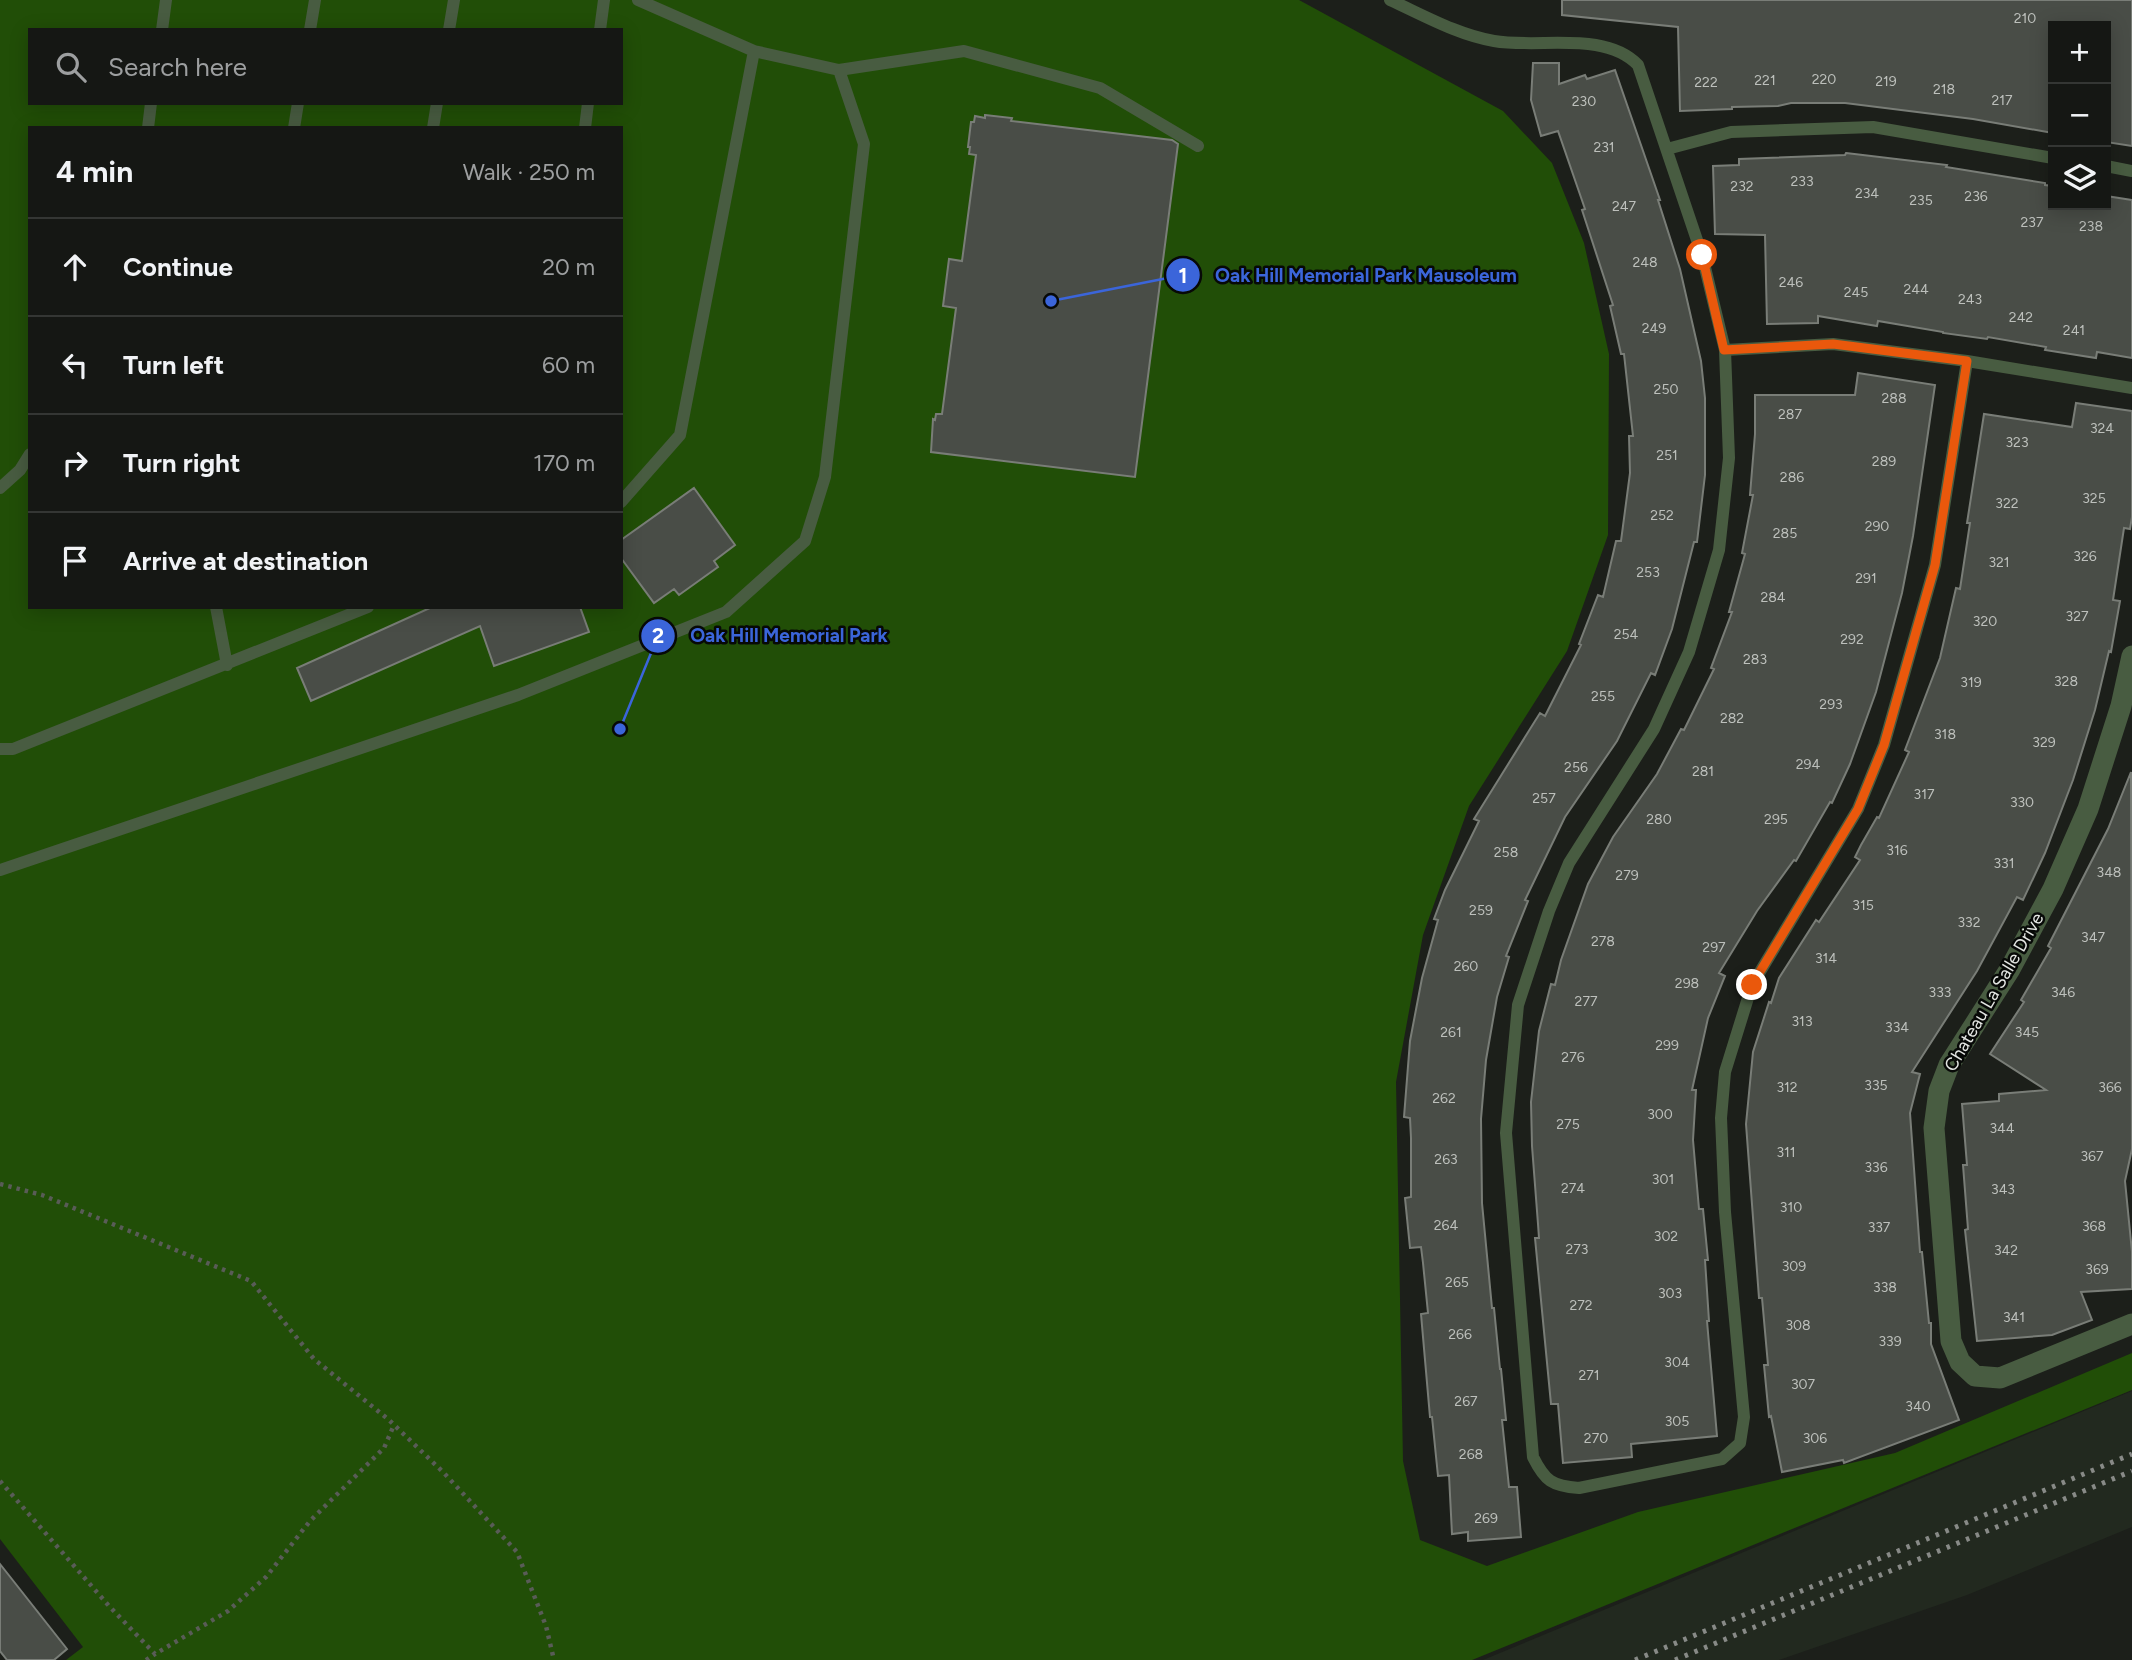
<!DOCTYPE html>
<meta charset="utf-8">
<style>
body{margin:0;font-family:Figtree,sans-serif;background:#222422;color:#f1f3f6}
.controls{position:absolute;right:21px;top:21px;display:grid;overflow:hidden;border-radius:0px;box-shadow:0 4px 18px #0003}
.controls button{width:63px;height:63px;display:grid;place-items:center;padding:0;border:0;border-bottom:2px solid #343634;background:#151714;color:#f1f3f6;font:35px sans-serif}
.stop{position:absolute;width:21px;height:21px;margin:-16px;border:5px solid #ea580c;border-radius:50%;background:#fff}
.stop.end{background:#ea580c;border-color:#fff;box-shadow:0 2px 7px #0008}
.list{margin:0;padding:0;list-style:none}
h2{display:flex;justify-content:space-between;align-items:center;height:91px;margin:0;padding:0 28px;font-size:30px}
h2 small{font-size:23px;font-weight:400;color:#9d9fa0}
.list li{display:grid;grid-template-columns:46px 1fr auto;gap:21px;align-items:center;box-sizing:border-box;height:98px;padding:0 28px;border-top:2px solid #343634}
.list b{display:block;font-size:26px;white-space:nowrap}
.list em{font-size:23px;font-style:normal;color:#9d9fa0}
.icon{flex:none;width:38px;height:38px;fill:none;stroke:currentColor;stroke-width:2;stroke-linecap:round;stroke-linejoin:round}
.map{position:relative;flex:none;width:2132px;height:1660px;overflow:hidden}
.search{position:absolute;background:#151714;box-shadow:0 4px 18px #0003;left:28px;top:28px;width:595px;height:77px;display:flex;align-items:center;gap:18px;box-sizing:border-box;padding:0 24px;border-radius:0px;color:#9d9fa0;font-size:26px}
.panel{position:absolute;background:#151714;box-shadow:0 4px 18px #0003;left:28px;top:126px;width:595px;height:483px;border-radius:0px}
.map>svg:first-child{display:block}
</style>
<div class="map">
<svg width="2132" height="1660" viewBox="0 0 2132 1660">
<rect width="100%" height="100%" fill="#1c1f1a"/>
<path fill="#22291f" d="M 2132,1391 L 2132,1527 L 1967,1595 L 1779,1660 L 1483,1660 Z"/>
<path fill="#214e07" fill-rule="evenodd" d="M 0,0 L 1299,0 L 1503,111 L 1552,163 L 1584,243 L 1609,354 L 1608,535 L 1567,651 L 1469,806 L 1423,935 L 1396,1082 L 1403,1461 L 1420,1540 L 1487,1566 L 1638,1512 L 1895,1453 L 2132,1353 L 2132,1390 L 1472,1660 L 66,1660 L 83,1647 L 0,1539 ZM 30,30 L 621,30 L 621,103 L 30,103 ZM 30,128 L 621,128 L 621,607 L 30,607 Z"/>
<path fill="#494d47" stroke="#797d77" stroke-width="2" d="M 1562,0 L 2132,0 L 2132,146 L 2106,142 L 2106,26 L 2053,26 L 2053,133 L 1973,119 L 1845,103 L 1791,103 L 1778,106 L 1732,107 L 1732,109 L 1680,111 L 1678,27 L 1562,15 Z
M 1533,63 L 1559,63 L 1559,84 L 1585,75 L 1587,79 L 1615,70 L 1660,200 L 1658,200 L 1680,269 L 1701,361 L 1705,398 L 1705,475 L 1697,542 L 1694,542 L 1672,629 L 1655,675 L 1651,673 L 1617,741 L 1565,817 L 1525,900 L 1528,901 L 1506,956 L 1509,957 L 1497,997 L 1486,1060 L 1481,1119 L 1482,1203 L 1492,1308 L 1494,1308 L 1500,1369 L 1501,1369 L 1506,1420 L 1502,1420 L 1509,1487 L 1517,1487 L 1521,1537 L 1468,1541 L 1468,1532 L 1452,1534 L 1449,1475 L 1438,1476 L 1432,1417 L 1430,1417 L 1421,1314 L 1428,1313 L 1423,1263 L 1421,1247 L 1410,1248 L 1405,1198 L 1411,1197 L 1411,1138 L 1410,1118 L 1404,1117 L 1410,1041 L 1422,978 L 1438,920 L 1434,919 L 1445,890 L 1479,821 L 1474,819 L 1540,713 L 1545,716 L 1581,645 L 1579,644 L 1598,595 L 1603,597 L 1616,541 L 1621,541 L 1630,473 L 1629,436 L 1633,436 L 1624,354 L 1621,354 L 1610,306 L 1613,305 L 1582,210 L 1585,209 L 1558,131 L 1541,136 L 1531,100 Z
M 985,115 L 1012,118 L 1011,121 L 1172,140 L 1178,144 L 1135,477 L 931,452 L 933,419 L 935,420 L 936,414 L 942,414 L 956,308 L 943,306 L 949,259 L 962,261 L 976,155 L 969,154 L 970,147 L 968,147 L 971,122 L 974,122 L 975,116 L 985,118 Z
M 1846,153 L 1947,165 L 1946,167 L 2045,183 L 2045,185 L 2053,186 L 2053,205 L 2106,205 L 2106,196 L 2132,200 L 2132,358 L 2097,352 L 2096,358 L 2045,350 L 2046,347 L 1988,337 L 1987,339 L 1943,333 L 1943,332 L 1878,321 L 1877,326 L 1818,316 L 1818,323 L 1767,324 L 1765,235 L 1715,234 L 1713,166 L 1739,165 L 1739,159 L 1845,155 Z
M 1858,373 L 1935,385 L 1913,536 L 1902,593 L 1876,692 L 1850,764 L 1832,803 L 1830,802 L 1796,861 L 1794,860 L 1757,911 L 1719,973 L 1725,976 L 1708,1018 L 1692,1090 L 1696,1090 L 1693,1140 L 1699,1209 L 1703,1209 L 1708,1260 L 1705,1260 L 1709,1321 L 1707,1321 L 1717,1436 L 1631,1444 L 1632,1457 L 1563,1463 L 1558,1404 L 1551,1404 L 1535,1238 L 1539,1238 L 1538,1224 L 1532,1146 L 1531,1102 L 1539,1031 L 1551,984 L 1555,985 L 1561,960 L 1588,884 L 1613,837 L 1657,774 L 1681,729 L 1684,730 L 1714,669 L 1711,668 L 1732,612 L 1729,612 L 1745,554 L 1742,553 L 1753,495 L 1750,495 L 1755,434 L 1755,395 L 1855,395 Z
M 2076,403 L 2132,411 L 2132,517 L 2130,529 L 2124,528 L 2113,600 L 2120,601 L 2111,652 L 2109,651 L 2095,710 L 2073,780 L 2045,853 L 2023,900 L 2017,897 L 1977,971 L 1912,1072 L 1920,1074 L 1910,1113 L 1920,1252 L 1922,1252 L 1929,1323 L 1931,1323 L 1931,1344 L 1959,1420 L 1844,1463 L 1843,1460 L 1782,1472 L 1771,1416 L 1769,1417 L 1764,1365 L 1768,1365 L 1762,1298 L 1759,1298 L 1746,1124 L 1753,1052 L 1769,1002 L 1771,1003 L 1779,978 L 1816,920 L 1819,922 L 1860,860 L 1855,857 L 1861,845 L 1877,817 L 1879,818 L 1909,752 L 1905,750 L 1940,658 L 1956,588 L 1960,589 L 1970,523 L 1967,523 L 1984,414 L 2072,427 Z
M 694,488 L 735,545 L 714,561 L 718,567 L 679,595 L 674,589 L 654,603 L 621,558 L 621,540 Z
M 432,607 L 580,607 L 589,632 L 494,666 L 480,626 L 311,701 L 297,668 Z
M 2131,772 L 2132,1149 L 2125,1181 L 2132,1252 L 2132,1289 L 2081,1292 L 2092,1320 L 2052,1335 L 1977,1341 L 1965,1230 L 1968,1229 L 1963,1165 L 1967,1165 L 1962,1104 L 1999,1101 L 1999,1094 L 2046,1090 L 1990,1054 L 2024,1002 L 2021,1000 L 2051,948 L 2048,946 L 2108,829 Z
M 0,1564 L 67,1649 L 54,1660 L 7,1660 L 0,1651 Z"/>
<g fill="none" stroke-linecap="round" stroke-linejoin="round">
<path stroke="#595c57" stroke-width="4.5" stroke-dasharray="3.5 5" stroke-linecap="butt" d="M 0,1184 L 42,1195 L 251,1281 L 314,1359 L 389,1420 L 444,1473 L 517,1552 L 546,1626 L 554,1660
M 0,1481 L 109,1606 L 155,1654 L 228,1611 L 266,1577 L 310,1521 L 384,1448 L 394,1425
M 146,1660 L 155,1654"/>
<path stroke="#485c41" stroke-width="12" d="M 638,0 L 754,51 L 839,70 L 964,51 L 1100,88 L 1198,146
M 1390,0 C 1423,15 1458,35 1494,41 C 1540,49 1604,30 1638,65 L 1702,255 L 1725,350 L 1729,458 L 1719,550 L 1689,652 L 1654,729 L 1569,863 L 1549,911 L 1518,1005 L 1506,1133 L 1533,1457 C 1545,1481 1552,1486 1579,1488 L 1722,1459 L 1740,1443 L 1744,1417 L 1725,1212 L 1721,1118 L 1725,1072 L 1752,985 L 1858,809 L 1884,745 L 1935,565 L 1967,361
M 162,30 L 166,0
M 310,30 L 315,0
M 449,30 L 454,0
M 600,30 L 604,0
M 148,128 L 151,103
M 294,128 L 298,103
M 433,128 L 437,103
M 585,128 L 588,103
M 1667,149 L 1731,132 L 1873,127 L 2053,158
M 2106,166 L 2132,171
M 1725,350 L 1833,344 L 1967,361 L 2132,388
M 0,488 L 20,470 L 30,454
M 621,502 L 680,435 L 754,51
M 216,607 L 227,665
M 0,749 L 13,749 L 368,607
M 0,870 L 518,695 L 726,612 L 805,541 L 825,477 L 864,144 L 839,70"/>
<path stroke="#485c41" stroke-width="21" d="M 2132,656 L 2121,706 L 2088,809 L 2053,889 L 2010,969 L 1949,1065 L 1939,1091 L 1934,1128 L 1951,1341 L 1960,1362 L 1975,1376 L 2000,1378 L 2132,1324"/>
<path stroke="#888a87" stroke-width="5" stroke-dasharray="3.5 7" stroke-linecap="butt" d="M 1635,1660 L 2132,1454
M 1675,1660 L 2132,1471"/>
</g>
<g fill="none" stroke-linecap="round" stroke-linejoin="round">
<path stroke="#ea580c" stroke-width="9" d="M 1702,255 L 1724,350 L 1833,344 L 1967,361 L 1935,565 L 1884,745 L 1858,809 L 1752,985"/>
</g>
<g text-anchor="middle" stroke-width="5" stroke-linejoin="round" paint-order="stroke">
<g font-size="14" fill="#bdc0bc">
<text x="2025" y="23">210</text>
<text x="1824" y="84">220</text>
<text x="1765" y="85">221</text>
<text x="1886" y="86">219</text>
<text x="1706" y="87">222</text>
<text x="1944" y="94">218</text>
<text x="2002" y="105">217</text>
<text x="1584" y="106">230</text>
<text x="1604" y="152">231</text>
<text x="1802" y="186">233</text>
<text x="1742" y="191">232</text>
<text x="1867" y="198">234</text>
<text x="1976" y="201">236</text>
<text x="1921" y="205">235</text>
<text x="1624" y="211">247</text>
<text x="2032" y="227">237</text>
<text x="2091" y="231">238</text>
<text x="1645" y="267">248</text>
<text x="1791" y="287">246</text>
<text x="1916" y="294">244</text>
<text x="1856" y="297">245</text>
<text x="1970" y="304">243</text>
<text x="2021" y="322">242</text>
<text x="1654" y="333">249</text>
<text x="2074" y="335">241</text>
<text x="1666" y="394">250</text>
<text x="1894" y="403">288</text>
<text x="1790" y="419">287</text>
<text x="2102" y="433">324</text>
<text x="2017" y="447">323</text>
<text x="1667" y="460">251</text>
<text x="1884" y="466">289</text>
<text x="1792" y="482">286</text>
<text x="2094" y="503">325</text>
<text x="2007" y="508">322</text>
<text x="1662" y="520">252</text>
<text x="1877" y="531">290</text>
<text x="1785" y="538">285</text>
<text x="2085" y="561">326</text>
<text x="1999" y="567">321</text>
<text x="1648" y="577">253</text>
<text x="1866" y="583">291</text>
<text x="1773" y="602">284</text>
<text x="2077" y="621">327</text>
<text x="1985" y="626">320</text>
<text x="1626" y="639">254</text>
<text x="1852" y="644">292</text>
<text x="1755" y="664">283</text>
<text x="2066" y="686">328</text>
<text x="1971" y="687">319</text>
<text x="1603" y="701">255</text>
<text x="1831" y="709">293</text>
<text x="1732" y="723">282</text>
<text x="1945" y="739">318</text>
<text x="2044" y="747">329</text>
<text x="1808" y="769">294</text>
<text x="1576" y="772">256</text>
<text x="1703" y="776">281</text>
<text x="1924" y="799">317</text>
<text x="1544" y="803">257</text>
<text x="2022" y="807">330</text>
<text x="1659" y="824">280</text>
<text x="1776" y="824">295</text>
<text x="1897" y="855">316</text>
<text x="1506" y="857">258</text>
<text x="2004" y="868">331</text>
<text x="2109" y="877">348</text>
<text x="1627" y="880">279</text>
<text x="1863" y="910">315</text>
<text x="1481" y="915">259</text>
<text x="1969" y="927">332</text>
<text x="2093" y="942">347</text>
<text x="1603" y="946">278</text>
<text x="1714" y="952">297</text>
<text x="1826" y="963">314</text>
<text x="1466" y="971">260</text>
<text x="1687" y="988">298</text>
<text x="1940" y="997">333</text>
<text x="2063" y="997">346</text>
<text x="1586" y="1006">277</text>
<text x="1802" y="1026">313</text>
<text x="1897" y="1032">334</text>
<text x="1451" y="1037">261</text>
<text x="2027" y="1037">345</text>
<text x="1667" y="1050">299</text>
<text x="1573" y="1062">276</text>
<text x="1876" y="1090">335</text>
<text x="1787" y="1092">312</text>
<text x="2110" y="1092">366</text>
<text x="1444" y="1103">262</text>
<text x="1660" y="1119">300</text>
<text x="1568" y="1129">275</text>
<text x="2002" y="1133">344</text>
<text x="1786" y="1157">311</text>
<text x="2092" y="1161">367</text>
<text x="1446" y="1164">263</text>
<text x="1876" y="1172">336</text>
<text x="1663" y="1184">301</text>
<text x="1573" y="1193">274</text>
<text x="2003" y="1194">343</text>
<text x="1791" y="1212">310</text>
<text x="1446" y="1230">264</text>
<text x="2094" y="1231">368</text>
<text x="1879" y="1232">337</text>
<text x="1666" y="1241">302</text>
<text x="1577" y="1254">273</text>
<text x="2006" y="1255">342</text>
<text x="1794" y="1271">309</text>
<text x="2097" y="1274">369</text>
<text x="1457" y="1287">265</text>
<text x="1885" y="1292">338</text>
<text x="1670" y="1298">303</text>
<text x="1581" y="1310">272</text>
<text x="2014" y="1322">341</text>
<text x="1798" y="1330">308</text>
<text x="1460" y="1339">266</text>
<text x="1890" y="1346">339</text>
<text x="1677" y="1367">304</text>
<text x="1589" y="1380">271</text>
<text x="1803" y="1389">307</text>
<text x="1466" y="1406">267</text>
<text x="1918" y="1411">340</text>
<text x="1677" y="1426">305</text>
<text x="1596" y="1443">270</text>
<text x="1815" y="1443">306</text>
<text x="1471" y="1459">268</text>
<text x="1486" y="1523">269</text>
</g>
<g font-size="18" fill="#e4e6e3" stroke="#070907">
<text transform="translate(1994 992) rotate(-60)" y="6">Chateau La Salle Drive</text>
</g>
</g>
<path fill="none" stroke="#3b65da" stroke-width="2.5" d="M1051 301L1183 275M620 729L658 636"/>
<g fill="#3b65da" stroke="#070907" stroke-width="2.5">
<circle cx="1051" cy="301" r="7"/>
<circle cx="620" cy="729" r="7"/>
<circle cx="1183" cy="275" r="18"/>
<circle cx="658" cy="636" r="18"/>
</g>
<g font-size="21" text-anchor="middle" font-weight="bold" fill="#fff">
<text x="1183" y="283">1</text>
<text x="658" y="643">2</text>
</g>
<g font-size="19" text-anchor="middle" font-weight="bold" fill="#3b65da" stroke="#070907" stroke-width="5" stroke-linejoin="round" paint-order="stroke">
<text x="1366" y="282">Oak Hill Memorial Park Mausoleum</text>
<text x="789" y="642">Oak Hill Memorial Park</text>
</g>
</svg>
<div class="controls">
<button>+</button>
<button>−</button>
<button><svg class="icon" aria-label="layers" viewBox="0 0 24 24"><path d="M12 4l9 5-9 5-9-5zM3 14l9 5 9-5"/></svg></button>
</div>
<div class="stop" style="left:1702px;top:255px"></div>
<div class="stop end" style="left:1752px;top:985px"></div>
<div class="search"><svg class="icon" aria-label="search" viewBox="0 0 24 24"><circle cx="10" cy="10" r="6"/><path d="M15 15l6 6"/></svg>Search here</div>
<section class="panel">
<h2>4 min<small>Walk · 250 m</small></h2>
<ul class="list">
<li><svg class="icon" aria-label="ahead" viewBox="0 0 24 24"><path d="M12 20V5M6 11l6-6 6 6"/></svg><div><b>Continue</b></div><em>20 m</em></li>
<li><svg class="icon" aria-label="left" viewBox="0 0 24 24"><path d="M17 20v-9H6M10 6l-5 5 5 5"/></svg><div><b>Turn left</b></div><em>60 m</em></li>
<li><svg class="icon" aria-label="right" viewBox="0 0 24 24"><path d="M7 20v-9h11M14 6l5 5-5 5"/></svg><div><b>Turn right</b></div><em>170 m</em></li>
<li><svg class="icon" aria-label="arrive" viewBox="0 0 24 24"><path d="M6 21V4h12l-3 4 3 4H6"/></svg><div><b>Arrive at destination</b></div></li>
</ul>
</section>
</div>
